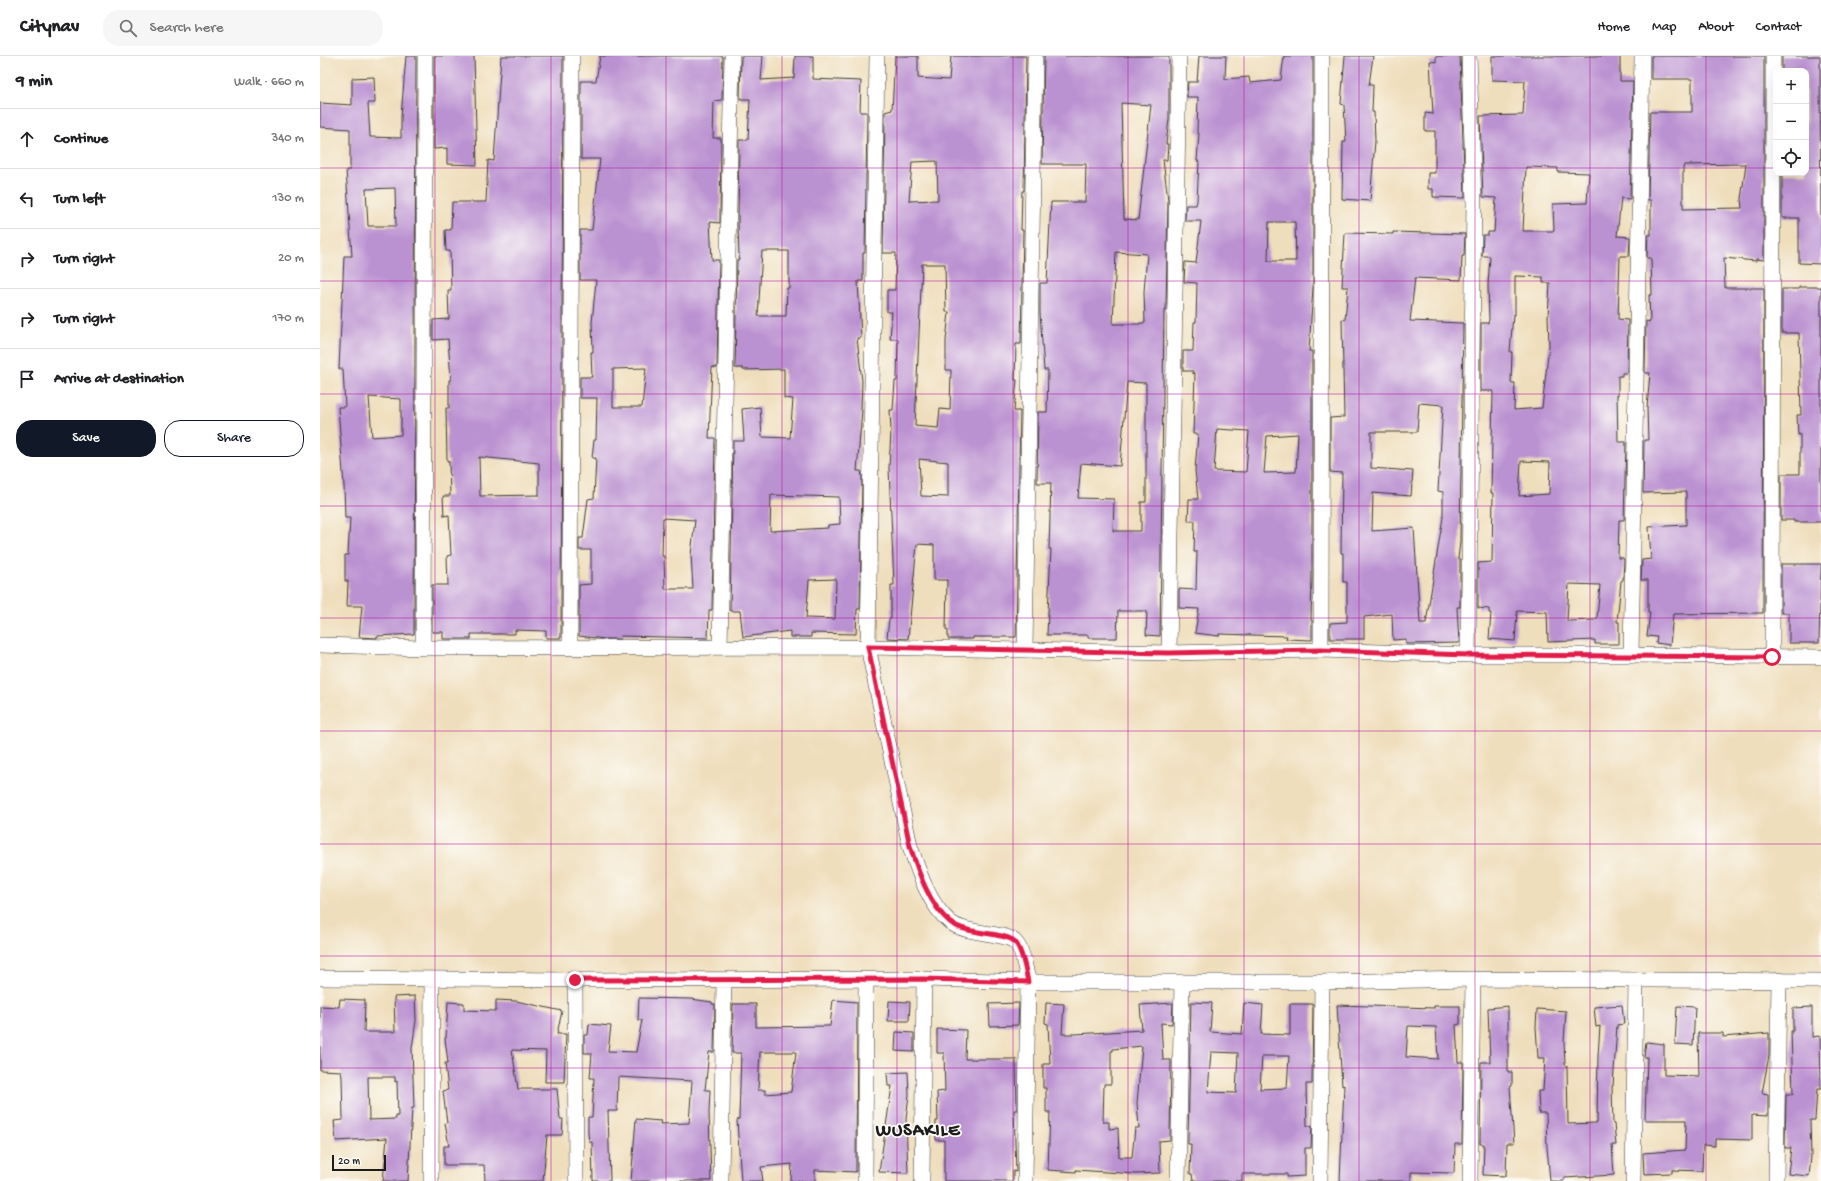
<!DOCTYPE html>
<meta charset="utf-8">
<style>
body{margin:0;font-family:"Gochi Hand",sans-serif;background:#f6f6f6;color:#202124}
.controls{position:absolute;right:12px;top:12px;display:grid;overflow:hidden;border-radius:8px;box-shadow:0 4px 16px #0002}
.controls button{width:36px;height:36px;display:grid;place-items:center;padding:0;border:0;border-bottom:1px solid #e0e0e0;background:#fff;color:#202124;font:20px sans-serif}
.scale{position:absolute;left:12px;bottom:10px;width:54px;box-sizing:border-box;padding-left:4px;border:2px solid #1c1c1c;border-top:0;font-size:11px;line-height:14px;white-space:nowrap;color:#1c1c1c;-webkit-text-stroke:3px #fdfcf7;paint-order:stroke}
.stop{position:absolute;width:12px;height:12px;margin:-9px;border:3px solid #e11d48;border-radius:50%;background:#fff}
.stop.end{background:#e11d48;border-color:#fff;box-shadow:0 1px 4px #0008}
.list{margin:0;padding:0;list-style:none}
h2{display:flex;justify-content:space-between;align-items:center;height:52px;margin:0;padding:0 16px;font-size:17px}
h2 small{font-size:13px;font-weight:400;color:#757577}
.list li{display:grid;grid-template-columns:26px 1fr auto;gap:12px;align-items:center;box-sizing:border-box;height:60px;padding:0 16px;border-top:1px solid #e0e0e0}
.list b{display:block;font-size:15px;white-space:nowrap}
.list em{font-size:13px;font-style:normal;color:#757577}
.actions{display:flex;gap:8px;padding:12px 16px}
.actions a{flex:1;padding:9px 0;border:1px solid #111827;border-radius:16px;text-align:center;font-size:14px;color:#111827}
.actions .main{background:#111827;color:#fff}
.icon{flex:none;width:22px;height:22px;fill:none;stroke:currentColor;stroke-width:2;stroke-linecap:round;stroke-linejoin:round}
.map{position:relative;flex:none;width:1501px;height:1125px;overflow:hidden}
header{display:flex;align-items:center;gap:24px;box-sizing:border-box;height:56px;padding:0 20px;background:#fff;border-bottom:1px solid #e0e0e0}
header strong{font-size:19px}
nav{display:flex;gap:22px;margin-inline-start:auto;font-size:14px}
.search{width:280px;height:36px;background:#f6f6f6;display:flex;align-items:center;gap:10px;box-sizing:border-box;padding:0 14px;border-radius:16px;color:#757577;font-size:15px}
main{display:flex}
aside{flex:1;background:#fff}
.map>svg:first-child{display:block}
</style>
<header>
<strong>Citynav</strong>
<div class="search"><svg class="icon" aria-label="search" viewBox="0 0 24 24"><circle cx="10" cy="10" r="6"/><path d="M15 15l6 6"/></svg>Search here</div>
<nav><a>Home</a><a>Map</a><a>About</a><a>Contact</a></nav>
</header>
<main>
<aside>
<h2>9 min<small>Walk · 660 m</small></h2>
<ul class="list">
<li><svg class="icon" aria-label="ahead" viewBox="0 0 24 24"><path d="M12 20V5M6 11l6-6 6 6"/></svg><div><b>Continue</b></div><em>340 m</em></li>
<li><svg class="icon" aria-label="left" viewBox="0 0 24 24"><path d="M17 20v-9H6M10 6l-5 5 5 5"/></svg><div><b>Turn left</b></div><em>130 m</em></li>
<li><svg class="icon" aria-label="right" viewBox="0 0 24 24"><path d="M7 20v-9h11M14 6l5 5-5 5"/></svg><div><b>Turn right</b></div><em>20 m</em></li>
<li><svg class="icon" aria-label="right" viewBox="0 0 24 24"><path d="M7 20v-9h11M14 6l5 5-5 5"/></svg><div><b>Turn right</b></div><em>170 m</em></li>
<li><svg class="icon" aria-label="arrive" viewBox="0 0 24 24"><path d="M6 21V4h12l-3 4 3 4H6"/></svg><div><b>Arrive at destination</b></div></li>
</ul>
<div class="actions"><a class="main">Save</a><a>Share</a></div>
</aside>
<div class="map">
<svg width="1501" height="1125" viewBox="0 0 1501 1125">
<rect width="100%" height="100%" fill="#fdfcf7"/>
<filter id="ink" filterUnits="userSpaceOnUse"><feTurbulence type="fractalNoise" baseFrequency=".025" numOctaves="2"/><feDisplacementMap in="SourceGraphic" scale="8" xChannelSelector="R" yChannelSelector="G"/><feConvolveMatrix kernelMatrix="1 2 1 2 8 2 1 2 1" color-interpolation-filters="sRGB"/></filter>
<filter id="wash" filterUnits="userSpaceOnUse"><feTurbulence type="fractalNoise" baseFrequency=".012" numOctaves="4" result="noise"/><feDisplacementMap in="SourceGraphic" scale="16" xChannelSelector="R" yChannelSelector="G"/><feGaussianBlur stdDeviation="0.9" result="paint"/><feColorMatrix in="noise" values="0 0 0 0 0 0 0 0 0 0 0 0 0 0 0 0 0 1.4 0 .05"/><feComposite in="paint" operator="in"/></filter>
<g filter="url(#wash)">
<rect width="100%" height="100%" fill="#efdebc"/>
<g id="blocks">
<path fill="#bb92d1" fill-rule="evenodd" d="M 86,0 L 96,0 L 94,578 L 57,580 L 57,582 L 39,581 L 42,550 L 27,550 L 28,525 L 25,525 L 25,499 L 28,499 L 30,462 L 25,462 L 24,430 L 18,351 L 25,351 L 23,313 L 19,313 L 24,200 L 32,200 L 26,114 L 30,114 L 30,73 L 0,71 L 0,47 L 32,49 L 32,22 L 54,21 L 55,47 L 48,47 L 50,81 L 81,82 L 81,61 ZM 75,132 L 76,170 L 48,170 L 46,133 ZM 49,341 L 81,343 L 81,379 L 52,381 Z
M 114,0 L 154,0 L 157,109 L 127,108 L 127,92 L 114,93 Z
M 181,0 L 243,0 L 241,582 L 226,582 L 226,575 L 195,574 L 195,578 L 151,578 L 151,583 L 123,583 L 123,576 L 112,576 L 112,529 L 128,529 L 127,500 L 131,499 L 129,459 L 124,460 L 123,440 L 130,440 L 129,405 L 127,405 L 126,352 L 129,352 L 129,324 L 131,324 L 128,283 L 113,284 L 113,264 L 129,263 L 128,234 L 131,234 L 130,195 L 126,195 L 125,174 L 131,174 L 132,146 L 166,146 L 168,104 L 174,105 ZM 159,401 L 219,407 L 219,439 L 160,440 Z
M 280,0 L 403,0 L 402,44 L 394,45 L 393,82 L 401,82 L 400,167 L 390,166 L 392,204 L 399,204 L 397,312 L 392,311 L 389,382 L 395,382 L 392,554 L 389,554 L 388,582 L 301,580 L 300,583 L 285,583 L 259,580 L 259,529 L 271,528 L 271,494 L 259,494 L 259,482 L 263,482 L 268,443 L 274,442 L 276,402 L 272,402 L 274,384 L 276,384 L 277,342 L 260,342 L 260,321 L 272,321 L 271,296 L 273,296 L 272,267 L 276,224 L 260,224 L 260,174 L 272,174 L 280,103 L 261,103 L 261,25 L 276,25 ZM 326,312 L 322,351 L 293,351 L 293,313 ZM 343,462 L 375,464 L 371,499 L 373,533 L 345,533 L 344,500 L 342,500 Z
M 421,0 L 443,0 L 441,24 L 474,22 L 475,0 L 493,0 L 493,23 L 541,25 L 540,56 L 547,56 L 545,197 L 543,197 L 543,225 L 538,225 L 541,282 L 537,282 L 542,325 L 541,354 L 542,354 L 537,415 L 541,415 L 542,420 L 540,553 L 537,553 L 536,578 L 491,577 L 491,581 L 470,581 L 470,575 L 423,581 L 420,555 L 410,555 L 413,385 L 424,385 L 422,353 L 440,351 L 442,381 L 470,382 L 473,343 L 464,342 L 464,313 L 423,314 L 423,312 L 415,312 L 417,204 L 419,204 L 418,168 L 419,84 L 428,84 L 430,43 L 420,43 ZM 442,195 L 469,195 L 469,232 L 467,232 L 466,260 L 438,260 ZM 451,439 L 519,441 L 520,468 L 508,469 L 508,472 L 450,475 ZM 516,523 L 515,563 L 486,562 L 489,524 Z
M 575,0 L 598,0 L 598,22 L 629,24 L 631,0 L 706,0 L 704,135 L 702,135 L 701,174 L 703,174 L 701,288 L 696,288 L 695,324 L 697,324 L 694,355 L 700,355 L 696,581 L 653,581 L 653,583 L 628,583 L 628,574 L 626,574 L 627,524 L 614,524 L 614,489 L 597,488 L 588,583 L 567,582 L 569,563 L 571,563 L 571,529 L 574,529 L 569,412 L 571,375 L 570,354 L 573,354 L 575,325 L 577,325 L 578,283 L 570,283 L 572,256 L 567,256 L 567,234 L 575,234 L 576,197 L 563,197 L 565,56 L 572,54 ZM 617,105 L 618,144 L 589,145 L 592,106 ZM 602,208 L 625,208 L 626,256 L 629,256 L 626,285 L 626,314 L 631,314 L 630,354 L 620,353 L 618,372 L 595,370 ZM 599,403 L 628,406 L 628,441 L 601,440 Z
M 724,0 L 849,0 L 849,63 L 846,88 L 848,88 L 847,104 L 843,104 L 848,144 L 846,255 L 844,255 L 840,580 L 826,579 L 827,555 L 798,555 L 797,582 L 768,582 L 768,579 L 727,579 L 731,493 L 729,493 L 731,427 L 717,427 L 718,356 L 727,356 L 728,314 L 724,314 L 720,257 L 720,227 L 727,227 L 731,146 L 765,146 L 766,108 L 722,108 ZM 801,47 L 831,49 L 818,164 L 804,163 ZM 796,196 L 827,198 L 824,236 L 825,267 L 820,267 L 820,268 L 793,268 ZM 807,326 L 826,327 L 826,446 L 821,446 L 821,475 L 793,475 L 794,443 L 758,442 L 761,407 L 800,410 Z
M 879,0 L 906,0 L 905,23 L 929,21 L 930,27 L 961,24 L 964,0 L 993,0 L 993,231 L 989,295 L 992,295 L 992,524 L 991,564 L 992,564 L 992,584 L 966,583 L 967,580 L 899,578 L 899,580 L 875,577 L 879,553 L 859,552 L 859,533 L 876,534 L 877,496 L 874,496 L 875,465 L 868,465 L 869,443 L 878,443 L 875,414 L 878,378 L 873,378 L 875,317 L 873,318 L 873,315 L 863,315 L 863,295 L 873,295 L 874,266 L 876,266 L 877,227 L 864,226 L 865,206 L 876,207 L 881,165 L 865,165 L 866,149 L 876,149 L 877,145 L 879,105 L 877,105 L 879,77 L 877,77 L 878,41 L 867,41 L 868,26 L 877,26 ZM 949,166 L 975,166 L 976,205 L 948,205 ZM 897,373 L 929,375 L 926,416 L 894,415 ZM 978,378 L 976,416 L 944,417 L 947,380 Z
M 1025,0 L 1053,0 L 1049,29 L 1053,29 L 1052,56 L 1054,56 L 1055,85 L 1050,145 L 1022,143 L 1023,86 L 1026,86 L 1024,49 L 1021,48 Z
M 1116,0 L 1140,0 L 1145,142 L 1113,141 L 1113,133 L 1108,133 L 1108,117 L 1115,117 L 1115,75 L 1105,75 L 1105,57 L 1113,58 L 1110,5 L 1116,6 Z
M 1172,0 L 1300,0 L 1300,25 L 1313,25 L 1310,143 L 1301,142 L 1297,180 L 1310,181 L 1309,200 L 1300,200 L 1298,263 L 1308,264 L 1307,317 L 1302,317 L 1302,320 L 1298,320 L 1298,339 L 1297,339 L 1298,386 L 1306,386 L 1304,464 L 1299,464 L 1298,502 L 1303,502 L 1304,504 L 1303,524 L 1301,525 L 1297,566 L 1299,566 L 1299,588 L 1275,588 L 1275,584 L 1228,586 L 1227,556 L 1197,555 L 1195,585 L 1169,583 L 1171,557 L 1169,557 L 1169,553 L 1158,552 L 1158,507 L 1172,506 L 1173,437 L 1171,437 L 1173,335 L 1161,335 L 1161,267 L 1168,267 L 1169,264 L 1168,229 L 1170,200 L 1162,200 L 1163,179 L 1168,179 L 1168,176 L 1174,176 L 1176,142 L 1163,141 L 1160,60 L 1203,59 L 1205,25 L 1172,24 ZM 1206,111 L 1238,112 L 1238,116 L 1269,117 L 1267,147 L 1233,148 L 1234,175 L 1203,175 ZM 1195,220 L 1223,221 L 1223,227 L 1230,227 L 1228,260 L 1229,290 L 1222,352 L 1194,354 L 1195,327 L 1191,327 L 1192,296 L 1190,296 L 1193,259 L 1195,259 ZM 1201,405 L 1230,406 L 1229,438 L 1199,440 ZM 1249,528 L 1280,529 L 1277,562 L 1275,564 L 1247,565 Z
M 1331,0 L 1444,0 L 1444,204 L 1436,203 L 1436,205 L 1404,202 L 1405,232 L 1444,232 L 1443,557 L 1353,558 L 1350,589 L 1336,587 L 1337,581 L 1327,580 L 1330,556 L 1328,556 L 1328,524 L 1321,524 L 1322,504 L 1331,503 L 1329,471 L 1366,469 L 1366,436 L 1323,437 L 1324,384 L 1328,384 L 1327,352 L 1330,317 L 1325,317 L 1326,265 L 1330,266 L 1329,239 L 1332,239 L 1331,202 L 1327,202 L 1328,179 L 1331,179 L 1331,144 L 1328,144 L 1330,56 L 1372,56 L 1372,23 L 1331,23 ZM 1426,108 L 1421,143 L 1422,152 L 1363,153 L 1363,112 L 1364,109 Z
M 1462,0 L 1500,0 L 1501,208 L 1479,207 L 1479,162 L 1462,162 L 1462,117 L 1486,117 L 1486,15 L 1462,15 Z
M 1073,176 L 1145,178 L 1144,200 L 1142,200 L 1141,224 L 1095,222 L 1090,265 L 1143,267 L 1140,486 L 1138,503 L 1140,503 L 1140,551 L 1137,551 L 1139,587 L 1086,588 L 1086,583 L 1073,584 L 1072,558 L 1044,561 L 1044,583 L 1010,583 L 1010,567 L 1027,566 L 1027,526 L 1023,526 L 1023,497 L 1021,497 L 1022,417 L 1010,416 L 1010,362 L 1024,361 L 1022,263 L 1025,264 L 1028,231 L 1022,231 L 1025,177 L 1073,178 ZM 1099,347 L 1123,349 L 1118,435 L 1123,436 L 1123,461 L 1106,567 L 1100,567 L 1094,472 L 1052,475 L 1053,437 L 1091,440 L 1093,415 L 1051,412 L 1051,376 L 1097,376 Z
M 1479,231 L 1501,231 L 1501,466 L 1474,466 L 1474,464 L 1461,464 L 1461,418 L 1480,418 L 1480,378 L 1478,379 L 1477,359 L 1481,359 L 1479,277 L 1462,277 L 1462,233 L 1479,233 Z
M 1461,508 L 1501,508 L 1499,587 L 1469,587 L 1469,557 L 1461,557 Z
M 95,940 L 96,964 L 92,992 L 94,1052 L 92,1052 L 88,1125 L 63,1125 L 67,1082 L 16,1085 L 14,1065 L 23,1064 L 22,1022 L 21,1015 L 0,1014 L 0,950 L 19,951 L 20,943 L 45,944 L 44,976 L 75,976 L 74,941 ZM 48,1021 L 75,1021 L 75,1026 L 77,1025 L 78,1060 L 76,1060 L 76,1063 L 49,1064 Z
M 319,942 L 371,943 L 392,946 L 392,948 L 395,948 L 394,996 L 389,996 L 385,1034 L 390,1034 L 389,1057 L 391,1125 L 311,1125 L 316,1063 L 341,1065 L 340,1068 L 369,1067 L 372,1025 L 298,1021 L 297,1055 L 288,1055 L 290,1125 L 273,1125 L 272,1086 L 269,1086 L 268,1077 L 268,1061 L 272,1061 L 274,1022 L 270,1022 L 272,997 L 264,997 L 264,979 L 268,979 L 269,968 L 291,970 L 288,995 L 316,996 L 322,964 L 318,964 Z
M 176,944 L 196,945 L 242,955 L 237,978 L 246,978 L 244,1026 L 225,1026 L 226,995 L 192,994 L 198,1033 L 237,1033 L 240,1063 L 243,1063 L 242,1079 L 227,1079 L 223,1125 L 165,1125 L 164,1109 L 124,1109 L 124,1090 L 129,1090 L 125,1067 L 127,1067 L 123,1035 L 128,1034 L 125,1007 L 128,1007 L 125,982 L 126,982 L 128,946 L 144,947 L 144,954 L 176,955 Z
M 513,944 L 537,946 L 536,1116 L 495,1114 L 495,1125 L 471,1125 L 472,1108 L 441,1111 L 443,1125 L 421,1125 L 417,1064 L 419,1063 L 421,997 L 412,997 L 413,948 L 436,948 L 436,971 L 510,970 ZM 440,996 L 476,996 L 471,1036 L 445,1038 L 445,1034 L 438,1034 Z
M 569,945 L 590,946 L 589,965 L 568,965 Z
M 871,946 L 892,947 L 890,976 L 922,978 L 924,947 L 943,949 L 941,978 L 970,979 L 970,948 L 993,948 L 992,1028 L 986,1028 L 987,1070 L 992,1070 L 991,1092 L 985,1092 L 985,1120 L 967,1121 L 967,1118 L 922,1118 L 922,1125 L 873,1125 L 872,1118 L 870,1118 L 871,1088 L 868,1088 L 868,1084 ZM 891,996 L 918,997 L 916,1037 L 888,1036 ZM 942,1000 L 969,1000 L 967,1032 L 940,1033 Z
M 699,947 L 698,969 L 670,970 L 669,948 Z
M 726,947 L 744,948 L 742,978 L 755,978 L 822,974 L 820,949 L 853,947 L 852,968 L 841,967 L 843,1004 L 851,1004 L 850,1084 L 839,1085 L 840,1117 L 816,1118 L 756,1114 L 756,1116 L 728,1114 L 730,1056 L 726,1056 L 726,1032 L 723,1032 L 723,1008 L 730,1008 L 728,968 L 725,967 ZM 822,990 L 817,1047 L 819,1072 L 815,1072 L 812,1101 L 799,1101 L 798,1072 L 789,1073 L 789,1066 L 783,1066 L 784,1028 L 791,1028 L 791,995 L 793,995 L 793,993 Z
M 1017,949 L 1114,952 L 1114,950 L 1140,950 L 1140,968 L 1136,969 L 1138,1006 L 1143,1006 L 1142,1088 L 1135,1088 L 1134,1117 L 1091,1116 L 1091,1125 L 1020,1125 L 1024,1029 L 1022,1030 ZM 1088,970 L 1116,971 L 1118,1003 L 1086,1001 Z
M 1302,949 L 1304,968 L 1297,969 L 1293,1030 L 1292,1030 L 1293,1068 L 1294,1068 L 1296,1089 L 1292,1089 L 1294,1119 L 1244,1122 L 1244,1125 L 1230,1125 L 1227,1091 L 1226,1057 L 1219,1057 L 1218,1035 L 1223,1035 L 1225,1002 L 1218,1002 L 1216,971 L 1217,953 L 1246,955 L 1244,985 L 1245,1009 L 1247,1010 L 1248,1068 L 1277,1067 L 1278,1000 L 1280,970 L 1276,971 L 1274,951 Z
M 1188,950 L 1188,1016 L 1192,1016 L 1192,1030 L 1190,1031 L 1194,1087 L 1187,1087 L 1186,1120 L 1163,1119 L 1164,1088 L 1160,1088 L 1161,1006 L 1170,1006 L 1168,952 Z
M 1357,950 L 1375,951 L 1373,989 L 1355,988 Z
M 1492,951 L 1492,981 L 1500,980 L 1501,1033 L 1497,1033 L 1495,1064 L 1490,1064 L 1491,1101 L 1489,1120 L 1468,1118 L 1471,1092 L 1465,1092 L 1466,1038 L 1473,1038 L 1471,975 L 1473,975 L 1473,952 Z
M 617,973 L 646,974 L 645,1003 L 696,1003 L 697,1054 L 694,1054 L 696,1116 L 693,1115 L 693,1125 L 624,1125 L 624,1084 L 616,1084 L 616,1065 L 618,1065 L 617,1036 L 625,1035 L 624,997 L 617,997 Z
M 576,976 L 594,977 L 594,996 L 575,995 Z
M 1378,977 L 1403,977 L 1403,981 L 1449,977 L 1449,1000 L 1442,1037 L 1448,1038 L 1448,1060 L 1432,1059 L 1432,1084 L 1395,1083 L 1395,1090 L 1383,1089 L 1382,1115 L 1352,1114 L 1352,1117 L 1324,1118 L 1323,1097 L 1365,1094 L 1366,1064 L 1325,1064 L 1327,1001 L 1324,1001 L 1326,986 L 1344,988 L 1344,1019 L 1379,1020 Z
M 588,1016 L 589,1039 L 586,1063 L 588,1117 L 559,1116 L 572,1030 L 568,1030 L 567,1017 Z"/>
</g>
</g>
<g filter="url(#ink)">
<use href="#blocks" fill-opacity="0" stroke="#3c3934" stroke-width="1"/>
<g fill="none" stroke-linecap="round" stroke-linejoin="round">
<g stroke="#3c3934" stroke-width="16">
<path id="minor" d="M 557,0 L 548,591 L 590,790 C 598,814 609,849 630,866 C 646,879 684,876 694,885 C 703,892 706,915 708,926 L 705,1125
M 1322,0 L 1311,599 L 1501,601
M 0,589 L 103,592 L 548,591 L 849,597 L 1001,594 L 1148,599 L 1311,599
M 250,590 L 252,0
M 400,591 L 412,0
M 103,592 L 105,0
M 705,593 L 715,0
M 1001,594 L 1002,0
M 849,597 L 859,0
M 1148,599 L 1154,148 L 1149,0
M 1452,601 L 1453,0
M 0,922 L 255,924 L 604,923 L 708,926 L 1002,926 L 1153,923 L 1501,925
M 255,924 L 256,1125
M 111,1125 L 112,923
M 401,1125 L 404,924
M 545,1125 L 546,924
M 602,1125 L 604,923
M 858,1125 L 862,926
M 1000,1125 L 1002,926
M 1150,1125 L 1153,923
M 1313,1125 L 1316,925
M 1456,1125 L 1459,924"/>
</g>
<use href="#minor" stroke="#fff" stroke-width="15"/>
</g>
</g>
<g fill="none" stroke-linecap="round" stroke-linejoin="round" filter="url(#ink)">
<path stroke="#e11d48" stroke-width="5" d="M 255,924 L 604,923 L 708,926 C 706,915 702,892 694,885 C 683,876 646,879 630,866 C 609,849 598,815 590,790 L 548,591 L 848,597 L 1001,594 L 1148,599 L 1452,601"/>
</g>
<path fill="none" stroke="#b5179e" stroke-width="1" stroke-opacity="0.55" d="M 115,0 L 115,1125M 231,0 L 231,1125M 346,0 L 346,1125M 462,0 L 462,1125M 577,0 L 577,1125M 693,0 L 693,1125M 808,0 L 808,1125M 924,0 L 924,1125M 1039,0 L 1039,1125M 1155,0 L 1155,1125M 1270,0 L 1270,1125M 1386,0 L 1386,1125M 0,112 L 1456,112M 1486,112 L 1501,112M 0,225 L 1501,225M 0,338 L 1501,338M 0,450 L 1501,450M 0,562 L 1501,562M 0,675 L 1501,675M 0,788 L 1501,788M 0,900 L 1501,900M 0,1012 L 1501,1012"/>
<g text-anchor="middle" stroke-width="3.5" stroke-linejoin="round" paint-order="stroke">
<g font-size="18" font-weight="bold" letter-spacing="1" fill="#1c1c1c" stroke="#fdfcf7">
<text x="598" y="1079">WUSAKILE</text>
</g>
</g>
</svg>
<div class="controls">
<button>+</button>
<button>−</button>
<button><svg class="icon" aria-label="locate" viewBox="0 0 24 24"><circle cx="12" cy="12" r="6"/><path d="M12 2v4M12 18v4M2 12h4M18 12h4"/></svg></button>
</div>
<div class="scale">20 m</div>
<div class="stop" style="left:1452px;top:601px"></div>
<div class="stop end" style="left:255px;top:924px"></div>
</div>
</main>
